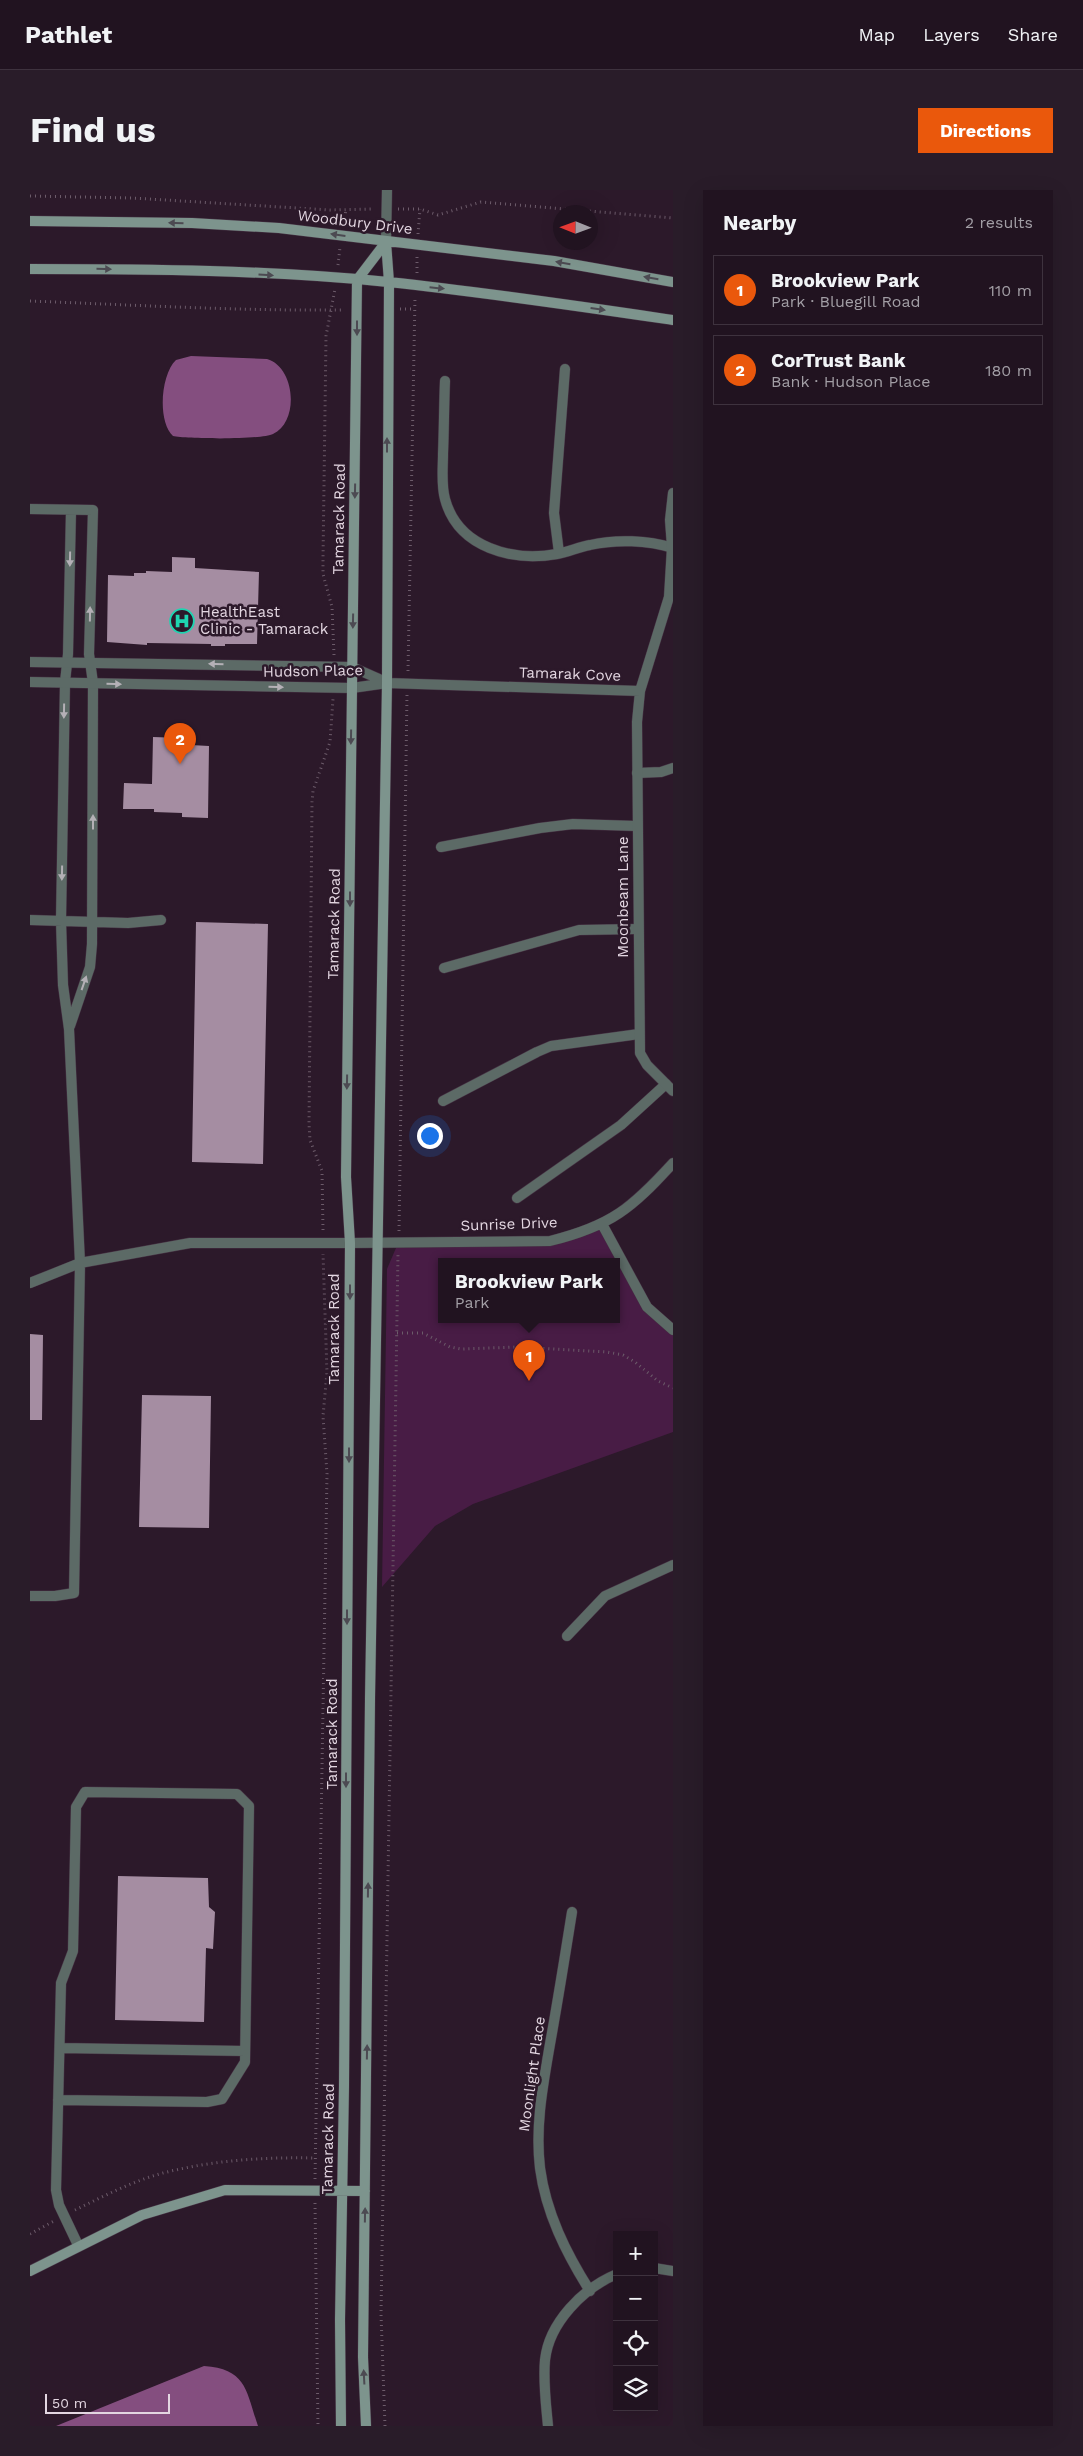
<!DOCTYPE html>
<meta charset="utf-8">
<style>
body{margin:0;font-family:"Work Sans",sans-serif;background:#291c29;color:#f1f3f6}
.controls{position:absolute;right:15px;bottom:15px;display:grid;overflow:hidden;border-radius:0px;box-shadow:0 5px 20px #0002}
.controls button{width:45px;height:45px;display:grid;place-items:center;padding:0;border:0;border-bottom:1px solid #3e323e;background:#211320;color:#f1f3f6;font:25px sans-serif}
.compass{position:absolute;left:523px;top:15px;width:45px;height:45px;border-radius:50%;background:#211320;box-shadow:0 5px 20px #0002;rotate:271deg}
.scale{position:absolute;left:15px;bottom:12px;width:125px;box-sizing:border-box;padding-left:5px;border:2px solid #e3d6e1;border-top:0;font-size:14px;line-height:18px;white-space:nowrap;color:#e3d6e1;-webkit-text-stroke:4px #2c192a;paint-order:stroke}
.you{position:absolute;left:399px;top:945px;width:18px;height:18px;margin:-12px;border:4px solid #fff;border-radius:50%;background:#1a73e8;box-shadow:0 0 0 8px #1a73e833}
.badge{display:grid;place-items:center;width:32px;height:32px;border-radius:50%;background:#ea580c;color:#fff;font-size:16px;font-weight:700}
.pin{position:absolute;translate:-50% -41px;filter:drop-shadow(0 1px 2px #0008)}
.pin::after{content:'';position:absolute;top:26px;width:18px;height:15px;background:inherit;clip-path:polygon(0 0,100% 0,50% 100%)}
.popup{position:absolute;left:408px;top:1068px;width:182px;height:65px;box-sizing:border-box;display:grid;place-content:center;border-radius:0px;background:#211320;filter:drop-shadow(0 1px 4px #0005);font-size:16px;white-space:nowrap;color:#a29ea5}
.popup b{font-size:19px;color:#f1f3f6}
.popup::after{content:'';position:absolute;left:50%;top:100%;margin-left:-10px;border:10px solid transparent;border-top-color:#211320}
.list{margin:0;padding:0;list-style:none}
h2{display:flex;justify-content:space-between;align-items:center;height:65px;margin:0;padding:0 20px;font-size:21px}
h2 small{font-size:16px;font-weight:400;color:#a29ea5}
.list li{display:grid;grid-template-columns:32px 1fr auto;gap:15px;align-items:center;box-sizing:border-box;height:70px;margin:0 10px 10px;padding:0 10px;border:1px solid #3e323e;border-radius:0px}
.list b{display:block;font-size:19px;white-space:nowrap}
.list p{margin:0;font-size:16px;white-space:nowrap;color:#a29ea5}
.list em{font-size:16px;font-style:normal;color:#a29ea5}
.icon{flex:none;width:28px;height:28px;fill:none;stroke:currentColor;stroke-width:2;stroke-linecap:round;stroke-linejoin:round}
.map{position:relative;flex:none;width:643px;height:2236px;overflow:hidden;border-radius:0px}
header{display:flex;align-items:center;gap:30px;box-sizing:border-box;height:70px;padding:0 25px;background:#211320;border-bottom:1px solid #3e323e}
header strong{font-size:24px}
nav{display:flex;gap:28px;margin-inline-start:auto;font-size:18px}
.intro{display:flex;align-items:center;justify-content:space-between;box-sizing:border-box;height:120px;padding:0 30px}
h1{margin:0;font-size:35px}
.button{padding:12px 22px;border-radius:0px;background:#ea580c;color:#fff;font-size:18px;font-weight:700}
main{display:flex;gap:30px;padding:0 30px}
aside{flex:1;background:#211320;border-radius:0px;box-shadow:0 5px 20px #0002}
.map>svg:first-child{display:block}
</style>
<header>
<strong>Pathlet</strong>
<nav><a>Map</a><a>Layers</a><a>Share</a></nav>
</header>
<div class="intro"><h1>Find us</h1><a class="button">Directions</a></div>
<main>
<div class="map">
<svg width="643" height="2236" viewBox="0 0 643 2236">
<rect width="100%" height="100%" fill="#2c192a"/>
<path fill="#481c45" fill-rule="evenodd" d="M 572,1034 L 606,1099 L 643,1139 L 643,1242 L 443,1314 L 405,1336 L 352,1397 L 357,1079 L 369,1051 L 520,1051 ZM 412,1072 L 586,1072 L 586,1130 L 412,1130 Z"/>
<path fill="#844e7f" d="M 161,166 L 237,169 C 265,177 270,231 243,244 C 231,250 157,249 143,246 C 127,231 131,184 146,170 Z
M 174,2176 C 217,2179 216,2201 228,2236 L 26,2236 Z"/>
<path fill="#a58da2" d="M 142,367 L 165,368 L 165,378 L 229,382 L 227,454 L 195,454 L 195,456 L 181,456 L 181,454 L 117,453 L 117,455 L 77,452 L 78,385 L 104,386 L 104,383 L 116,383 L 116,381 L 142,382 Z
M 123,547 L 152,548 L 152,551 L 161,552 L 161,555 L 179,556 L 178,628 L 152,627 L 152,623 L 124,622 L 124,619 L 93,619 L 94,593 L 122,594 Z
M 166,732 L 238,734 L 233,974 L 162,972 Z
M 0,1144 L 13,1145 L 12,1230 L 0,1230 Z
M 112,1205 L 181,1206 L 179,1338 L 109,1337 Z
M 88,1686 L 178,1688 L 179,1717 L 185,1722 L 183,1759 L 176,1758 L 174,1832 L 85,1830 Z"/>
<g fill="none" stroke-linecap="round" stroke-linejoin="round">
<g stroke="#463344" stroke-width="11">
<path id="lane" d="M 415,191 C 414,215 414,239 413,264 C 413,278 411,295 415,309 C 428,358 483,372 527,364 C 538,362 549,357 560,355 C 586,349 618,350 643,358
M 0,319 L 63,320 L 59,464 L 63,493 L 62,754 L 60,777 L 40,836
M 529,363 L 524,323 L 535,179
M 607,583 L 631,582 L 643,578
M 411,657 L 510,638 L 543,634 L 607,636
M 0,730 L 98,733 L 131,730
M 414,778 L 549,740 L 608,739
M 413,911 L 507,862 L 521,856 L 609,844
M 487,1008 L 591,935 L 636,894
M 0,1093 L 50,1073 L 160,1053 L 320,1053
M 0,1406 L 25,1406 L 44,1403 L 50,1073 L 39,839 L 33,795 L 31,731 L 35,492 L 38,464 L 41,320
M 30,1858 L 215,1861
M 28,1910 L 177,1912 L 192,1909 L 215,1872 L 219,1616 L 207,1604 L 55,1602 L 46,1617 L 43,1761 L 31,1793 L 26,2000 L 29,2015 L 48,2055"/>
</g>
<g stroke="#463344" stroke-width="11">
<path id="street" d="M 356,52 L 357,0
M 643,303 L 640,330 L 642,357 L 639,407 L 610,501 L 607,532 L 610,863 L 617,875 L 643,901
M 0,472 L 322,477 L 356,492
M 0,492 L 322,498 L 357,493 L 610,501
M 572,1034 L 617,1117 L 643,1140
M 320,1053 L 520,1051 C 581,1036 602,1018 643,973
M 537,1446 L 575,1406 L 643,1375
M 542,1722 C 535,1766 528,1810 520,1854 C 513,1895 505,1936 510,1978 C 516,2023 536,2063 560,2101
M 624,2078 L 643,2081
M 518,2236 C 516,2214 513,2192 515,2170 C 519,2133 553,2098 587,2084"/>
</g>
<g stroke="#463344" stroke-width="11">
<path id="secondary" d="M 0,31 L 162,33 L 249,38 L 524,71 L 643,92
M 0,79 C 119,79 240,80 358,92 C 454,102 548,116 643,130
M 0,2081 L 112,2025 L 195,2000 L 335,2001
M 311,2236 L 310,2130 L 314,1896 L 320,1053 L 316,987 L 327,90 L 356,52
M 336,2236 L 333,2167 L 340,1509 L 357,493 L 359,92 L 356,52"/>
</g>
<path stroke="#6c5b6a" stroke-width="3" stroke-dasharray="1 4" stroke-linecap="butt" d="M 0,6 L 102,8 L 300,20 L 344,19
M 368,19 L 390,19 L 408,25 L 451,12 L 643,28
M 314,33 L 316,19
M 388,44 L 390,19
M 308,75 L 310,57
M 387,83 L 387,67
M 0,111 C 105,115 209,121 314,120
M 370,119 L 383,119
M 304,465 L 302,417 L 293,384 L 293,369 L 296,146 L 305,99
M 378,481 L 385,107
M 293,1040 L 292,981 L 280,950 L 279,934 L 282,612 L 283,601 L 300,552 L 303,509
M 369,1041 L 377,504
M 367,1143 L 393,1143 L 420,1157 L 431,1159 L 487,1157 L 577,1162 L 593,1165 L 605,1172 L 628,1191 L 643,1198
M 285,1989 L 297,1284 L 293,1226 L 297,1182 L 293,1064
M 285,2013 L 288,2236
M 45,2020 C 74,2006 103,1991 133,1983 C 184,1970 234,1967 285,1968
M 0,2044 L 24,2031
M 355,2236 L 351,2124 L 368,1064"/>
<use href="#lane" stroke="#5c6a66" stroke-width="10"/>
<use href="#street" stroke="#5c6a66" stroke-width="10"/>
<use href="#secondary" stroke="#7d948d" stroke-width="10"/>
</g>
<defs><path id="oneway-solid" d="M-6-.8H1V-3.2L6.5 0L1 3.2V.8H-6Z" transform="scale(1.25)"/></defs>
<g fill="#4c4a52">
<use href="#oneway-solid" transform="translate(146 33) rotate(-179)"/>
<use href="#oneway-solid" transform="translate(308 45) rotate(-172)"/>
<use href="#oneway-solid" transform="translate(533 73) rotate(-170)"/>
<use href="#oneway-solid" transform="translate(74 79) rotate(1)"/>
<use href="#oneway-solid" transform="translate(236 85) rotate(3)"/>
<use href="#oneway-solid" transform="translate(621 88) rotate(-170)"/>
<use href="#oneway-solid" transform="translate(407 98) rotate(6)"/>
<use href="#oneway-solid" transform="translate(568 119) rotate(8)"/>
<use href="#oneway-solid" transform="translate(327 138) rotate(90)"/>
<use href="#oneway-solid" transform="translate(357 255) rotate(-90)"/>
<use href="#oneway-solid" transform="translate(325 301) rotate(91)"/>
<use href="#oneway-solid" transform="translate(323 431) rotate(91)"/>
<use href="#oneway-solid" transform="translate(321 547) rotate(91)"/>
<use href="#oneway-solid" transform="translate(320 709) rotate(90)"/>
<use href="#oneway-solid" transform="translate(317 892) rotate(91)"/>
<use href="#oneway-solid" transform="translate(320 1102) rotate(90)"/>
<use href="#oneway-solid" transform="translate(319 1265) rotate(90)"/>
<use href="#oneway-solid" transform="translate(317 1427) rotate(90)"/>
<use href="#oneway-solid" transform="translate(316 1590) rotate(90)"/>
<use href="#oneway-solid" transform="translate(338 1700) rotate(-89)"/>
<use href="#oneway-solid" transform="translate(337 1862) rotate(-89)"/>
<use href="#oneway-solid" transform="translate(335 2025) rotate(-89)"/>
<use href="#oneway-solid" transform="translate(334 2187) rotate(-93)"/>
</g>
<g fill="#b4b0b6">
<use href="#oneway-solid" transform="translate(40 369) rotate(91)"/>
<use href="#oneway-solid" transform="translate(60 424) rotate(-89)"/>
<use href="#oneway-solid" transform="translate(186 474) rotate(-179)"/>
<use href="#oneway-solid" transform="translate(84 494) rotate(1)"/>
<use href="#oneway-solid" transform="translate(246 497) rotate(1)"/>
<use href="#oneway-solid" transform="translate(34 521) rotate(91)"/>
<use href="#oneway-solid" transform="translate(63 632) rotate(-90)"/>
<use href="#oneway-solid" transform="translate(32 683) rotate(91)"/>
<use href="#oneway-solid" transform="translate(54 793) rotate(-71)"/>
</g>
<defs>
<g id="hospital-ring" transform="scale(1.25)"><circle r="9.5" fill="#2c192a" stroke="#1ed5b1" stroke-width="1.5"/><path d="M-5-5h3v3.5h4V-5h3V5h-3V1.5h-4V5h-3Z" fill="#1ed5b1"/></g>
</defs>
<g fill-rule="evenodd">
<use href="#hospital-ring" x="152" y="431"/>
</g>
<g text-anchor="middle" stroke-width="5" stroke-linejoin="round" paint-order="stroke">
<g font-size="15" fill="#e3d6e1" stroke="#2c192a">
<text transform="translate(325 32) rotate(7)" y="5">Woodbury Drive</text>
<text transform="translate(309 329) rotate(-89)" y="5">Tamarack Road</text>
<text transform="translate(283 481) rotate(-1)" y="5">Hudson Place</text>
<text transform="translate(540 484) rotate(2)" y="5">Tamarak Cove</text>
<text transform="translate(593 707) rotate(-90)" y="5">Moonbeam Lane</text>
<text transform="translate(304 734) rotate(-89)" y="5">Tamarack Road</text>
<text transform="translate(479 1034) rotate(-2)" y="5">Sunrise Drive</text>
<text transform="translate(304 1139) rotate(-90)" y="5">Tamarack Road</text>
<text transform="translate(302 1544) rotate(-90)" y="5">Tamarack Road</text>
<text transform="translate(502 1884) rotate(-82)" y="5">Moonlight Place</text>
<text transform="translate(298 1949) rotate(-89)" y="5">Tamarack Road</text>
</g>
<g font-size="15" fill="#e3d6e1" stroke="#2c192a" text-anchor="start">
<text x="170" y="427">HealthEast<tspan x="170" dy="17">Clinic - Tamarack</tspan></text>
</g>
</g>
</svg>
<div class="controls">
<button>+</button>
<button>−</button>
<button><svg class="icon" aria-label="locate" viewBox="0 0 24 24"><circle cx="12" cy="12" r="6"/><path d="M12 2v4M12 18v4M2 12h4M18 12h4"/></svg></button>
<button><svg class="icon" aria-label="layers" viewBox="0 0 24 24"><path d="M12 4l9 5-9 5-9-5zM3 14l9 5 9-5"/></svg></button>
</div>
<svg class="compass" viewBox="-18 -18 36 36"><path d="M0-13l5 13h-10z" fill="#e53935"/><path d="M0 13l5-13h-10z" fill="#a29ea5"/></svg>
<div class="scale">50 m</div>
<div class="you"></div>
<div class="pin badge" style="left:499px;top:1191px">1</div>
<div class="popup"><b>Brookview Park</b>Park</div>
<div class="pin badge" style="left:150px;top:574px">2</div>
</div>
<aside>
<h2>Nearby<small>2 results</small></h2>
<ul class="list">
<li><span class="badge">1</span><div><b>Brookview Park</b><p>Park · Bluegill Road</p></div><em>110 m</em></li>
<li><span class="badge">2</span><div><b>CorTrust Bank</b><p>Bank · Hudson Place</p></div><em>180 m</em></li>
</ul>
</aside>
</main>
